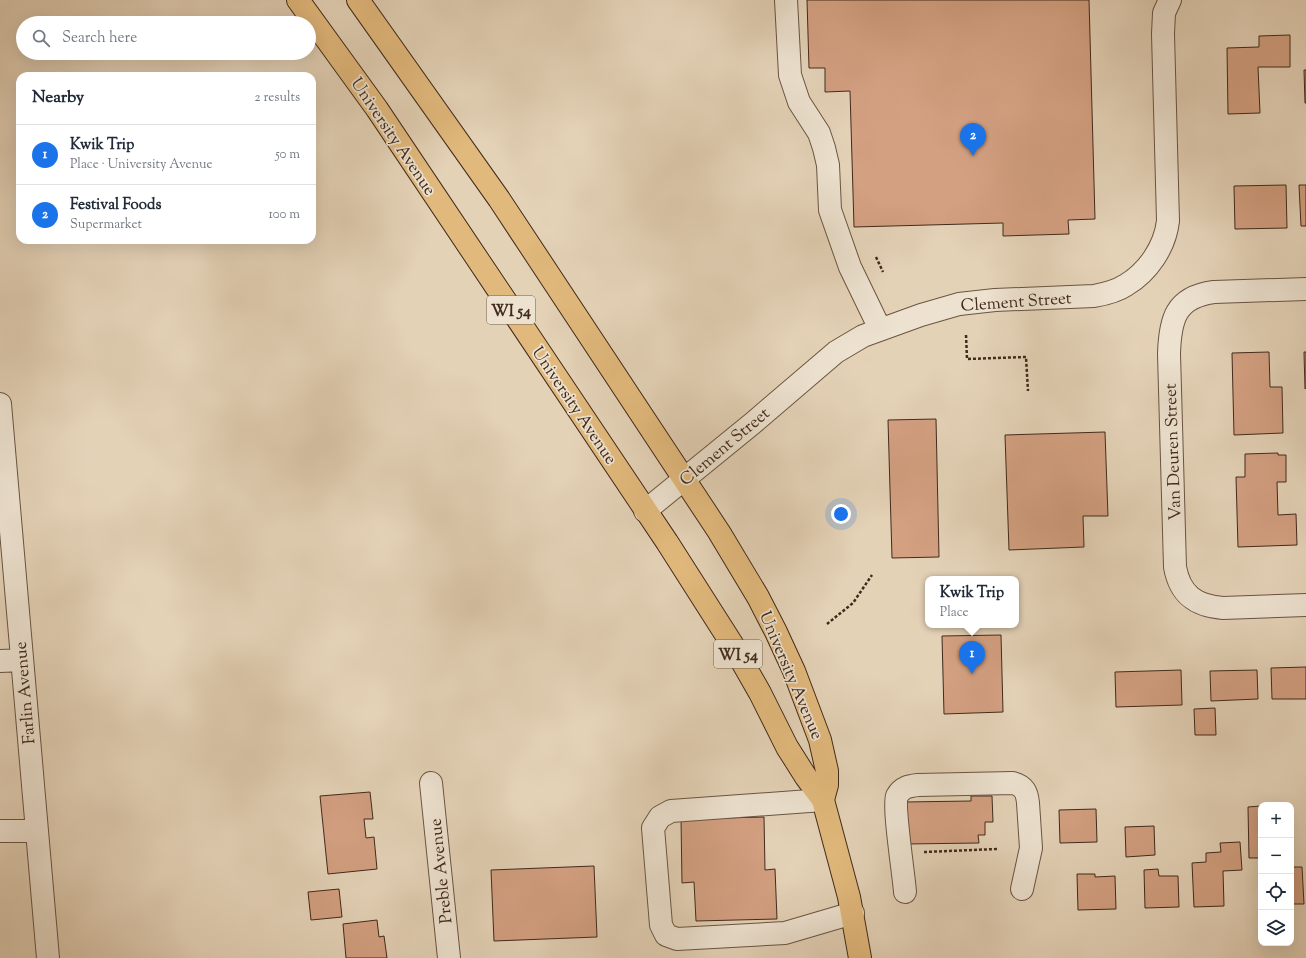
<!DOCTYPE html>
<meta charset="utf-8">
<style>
body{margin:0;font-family:"Sorts Mill Goudy",serif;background:#f6f6f7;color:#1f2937}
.controls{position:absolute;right:12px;bottom:12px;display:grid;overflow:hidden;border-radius:8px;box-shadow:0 4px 16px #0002}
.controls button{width:36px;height:36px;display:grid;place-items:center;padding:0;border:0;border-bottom:1px solid #e0e1e3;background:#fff;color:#1f2937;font:20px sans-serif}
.you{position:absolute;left:841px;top:514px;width:14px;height:14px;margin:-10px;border:3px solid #fff;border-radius:50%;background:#1a73e8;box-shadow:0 0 0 6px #1a73e833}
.badge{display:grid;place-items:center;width:26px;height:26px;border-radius:50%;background:#1a73e8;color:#fff;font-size:13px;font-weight:700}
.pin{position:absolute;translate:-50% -33px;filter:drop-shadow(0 1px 2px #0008)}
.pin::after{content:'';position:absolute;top:21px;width:14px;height:12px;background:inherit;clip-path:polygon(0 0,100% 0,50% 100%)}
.popup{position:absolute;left:925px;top:576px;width:94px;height:52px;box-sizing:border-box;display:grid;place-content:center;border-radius:8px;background:#fff;filter:drop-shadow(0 1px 3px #0005);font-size:13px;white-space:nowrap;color:#747a83}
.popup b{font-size:15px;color:#1f2937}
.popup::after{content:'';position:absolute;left:50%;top:100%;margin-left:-8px;border:8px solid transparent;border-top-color:#fff}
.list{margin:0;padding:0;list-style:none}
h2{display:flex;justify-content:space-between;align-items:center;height:52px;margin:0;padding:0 16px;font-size:17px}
h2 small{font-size:13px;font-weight:400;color:#747a83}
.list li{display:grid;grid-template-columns:26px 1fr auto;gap:12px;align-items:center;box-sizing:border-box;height:60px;padding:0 16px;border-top:1px solid #e0e1e3}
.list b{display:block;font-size:15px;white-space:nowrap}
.list p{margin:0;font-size:13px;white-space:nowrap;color:#747a83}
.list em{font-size:13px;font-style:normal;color:#747a83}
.icon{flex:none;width:22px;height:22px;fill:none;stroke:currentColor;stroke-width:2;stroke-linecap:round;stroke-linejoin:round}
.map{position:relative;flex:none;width:1306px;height:958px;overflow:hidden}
.search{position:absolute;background:#fff;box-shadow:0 4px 16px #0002;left:16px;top:16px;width:300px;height:44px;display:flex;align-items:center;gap:10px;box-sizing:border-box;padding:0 14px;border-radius:22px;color:#747a83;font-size:15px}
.panel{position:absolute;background:#fff;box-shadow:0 4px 16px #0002;left:16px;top:72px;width:300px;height:172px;border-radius:12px}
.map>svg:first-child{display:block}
</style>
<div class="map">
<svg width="1306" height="958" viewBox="0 0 1306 958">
<rect width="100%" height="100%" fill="#e4d2b7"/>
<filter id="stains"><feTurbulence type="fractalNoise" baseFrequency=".005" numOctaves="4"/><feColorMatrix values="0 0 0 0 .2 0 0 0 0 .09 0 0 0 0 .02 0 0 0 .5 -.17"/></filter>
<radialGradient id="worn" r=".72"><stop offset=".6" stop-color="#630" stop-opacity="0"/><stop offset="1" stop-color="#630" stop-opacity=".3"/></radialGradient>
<path fill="#d3a081" stroke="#412a1b" d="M 807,0 L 1089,0 L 1095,219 L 1068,220 L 1069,234 L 1003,236 L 1003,223 L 854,227 L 850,91 L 825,92 L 825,68 L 809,68 Z
M 1290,35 L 1290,67 L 1258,67 L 1260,113 L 1228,114 L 1227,48 L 1259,47 L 1259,36 Z
M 1304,70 L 1306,70 L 1306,103 L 1305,103 Z
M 1286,185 L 1287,228 L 1235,229 L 1234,186 Z
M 1299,185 L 1306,185 L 1306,226 L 1301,226 Z
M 1269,352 L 1270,387 L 1282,387 L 1283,433 L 1234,435 L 1232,353 Z
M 1304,352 L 1306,352 L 1306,388 L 1305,389 Z
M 936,419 L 939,557 L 892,558 L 888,420 Z
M 1105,432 L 1108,516 L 1083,516 L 1084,547 L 1009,550 L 1005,435 Z
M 1278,453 L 1278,455 L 1286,455 L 1286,482 L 1277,482 L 1278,515 L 1296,514 L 1297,545 L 1238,547 L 1236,477 L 1245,477 L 1245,454 Z
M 1001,635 L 1003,712 L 944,714 L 942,636 Z
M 1306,667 L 1306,699 L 1272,699 L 1271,668 Z
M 1181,670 L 1182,705 L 1116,707 L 1115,672 Z
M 1257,670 L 1258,699 L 1211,701 L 1210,671 Z
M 1215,708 L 1216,735 L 1195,735 L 1194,709 Z
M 370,792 L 373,819 L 364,819 L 366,838 L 374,837 L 377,869 L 328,874 L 320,796 Z
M 971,796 L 992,796 L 993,822 L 985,822 L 985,835 L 978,835 L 979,843 L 906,844 L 905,802 L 971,801 Z
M 1261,806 L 1261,858 L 1249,858 L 1248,807 Z
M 1096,809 L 1097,842 L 1060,843 L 1059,810 Z
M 764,817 L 765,870 L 775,869 L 777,919 L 696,921 L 694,882 L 682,883 L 681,819 Z
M 1154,826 L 1155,855 L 1126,857 L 1125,827 Z
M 1240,842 L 1242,870 L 1223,871 L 1224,906 L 1194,907 L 1192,863 L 1206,862 L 1206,853 L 1221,852 L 1220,843 Z
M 594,866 L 597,937 L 494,941 L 491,870 Z
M 1291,867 L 1302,867 L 1304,904 L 1291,904 Z
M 1158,869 L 1159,876 L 1178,876 L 1179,907 L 1145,908 L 1144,870 Z
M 1077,874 L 1095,874 L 1095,877 L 1115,876 L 1116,909 L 1078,910 Z
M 339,889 L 342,917 L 311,920 L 308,892 Z
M 377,920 L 379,937 L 384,936 L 387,958 L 346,958 L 343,924 Z"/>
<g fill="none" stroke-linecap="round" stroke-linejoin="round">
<g stroke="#6a5442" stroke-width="24">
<path id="minor" d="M 786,0 L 790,75 L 799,102 L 819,133 L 824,148 L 828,165 L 830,210 L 850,267 L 880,329
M 1306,289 L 1214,292 C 1175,297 1170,320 1169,354 L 1175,567 C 1180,595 1196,606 1223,608 L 1306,605
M 0,404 L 48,958
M 645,511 L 753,423 L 836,352 L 863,336 L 921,315 L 959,304 L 995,300 L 1094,296 C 1105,294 1117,291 1126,285 C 1148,272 1165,247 1168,221 L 1163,34 L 1164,13 L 1170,0
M 0,661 L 22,660
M 431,783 L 449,958
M 823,800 L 671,811 L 660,817 L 653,828 L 661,925 L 666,935 L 677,939 L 785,933 L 853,913
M 0,831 L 36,831
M 905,892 C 904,876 893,807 897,796 C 902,787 909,786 918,785 L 1013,783 C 1024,786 1027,792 1028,803 L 1031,848 L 1022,889"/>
</g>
<g stroke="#412a1b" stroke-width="24">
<path id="major" d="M 298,0 L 377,109 L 667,542 L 732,644 L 760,693 L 787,747 L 806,777 L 823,800 L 849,897 L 860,958
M 358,0 L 499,199 L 719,532 L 758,597 L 776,632 L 794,671 L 820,740 L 827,771 L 827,785 L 823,800"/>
</g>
<path stroke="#412a1b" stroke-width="2.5" stroke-dasharray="3 2" stroke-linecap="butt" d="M 876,257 L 883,272
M 966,335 L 967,359 L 1026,357 L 1028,391
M 827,624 L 853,603 L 872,575
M 924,852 L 997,849"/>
<use href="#minor" stroke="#ede2d0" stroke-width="22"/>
<use href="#major" stroke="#e2b97c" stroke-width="22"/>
</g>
<g text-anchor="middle" stroke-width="3.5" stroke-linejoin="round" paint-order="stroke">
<g fill="#ede2d0" stroke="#756151" stroke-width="1">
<rect x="487" y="296" width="48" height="28" rx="3"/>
<rect x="714" y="640" width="48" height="28" rx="3"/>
</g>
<g font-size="16" font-weight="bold" fill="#412a1b">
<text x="511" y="316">WI 54</text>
<text x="738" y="660">WI 54</text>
</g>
<g font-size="17" fill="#412a1b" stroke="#ede2d0">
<text transform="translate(394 136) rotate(56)" y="6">University Avenue</text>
<text transform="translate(1016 301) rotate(-4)" y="6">Clement Street</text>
<text transform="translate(575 405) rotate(56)" y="6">University Avenue</text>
<text transform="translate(724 446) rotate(-40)" y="6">Clement Street</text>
<text transform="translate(1172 452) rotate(-92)" y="6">Van Deuren Street</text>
<text transform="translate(792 675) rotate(67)" y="6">University Avenue</text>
<text transform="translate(24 693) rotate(-95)" y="6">Farlin Avenue</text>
<text transform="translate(440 871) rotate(-96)" y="6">Preble Avenue</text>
</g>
</g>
<rect width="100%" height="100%" filter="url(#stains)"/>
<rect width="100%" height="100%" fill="url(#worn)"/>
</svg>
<div class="controls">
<button>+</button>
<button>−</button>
<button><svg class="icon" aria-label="locate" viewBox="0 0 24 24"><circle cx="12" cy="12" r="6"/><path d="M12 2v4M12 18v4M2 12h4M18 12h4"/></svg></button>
<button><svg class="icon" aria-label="layers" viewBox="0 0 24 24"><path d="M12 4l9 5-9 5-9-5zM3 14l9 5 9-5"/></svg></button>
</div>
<div class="you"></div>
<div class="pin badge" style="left:972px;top:674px">1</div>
<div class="popup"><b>Kwik Trip</b>Place</div>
<div class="pin badge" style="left:973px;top:156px">2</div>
<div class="search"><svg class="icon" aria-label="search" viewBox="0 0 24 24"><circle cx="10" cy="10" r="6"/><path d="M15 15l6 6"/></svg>Search here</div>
<section class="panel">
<h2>Nearby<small>2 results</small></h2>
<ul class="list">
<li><span class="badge">1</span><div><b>Kwik Trip</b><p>Place · University Avenue</p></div><em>50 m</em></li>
<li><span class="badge">2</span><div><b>Festival Foods</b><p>Supermarket</p></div><em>100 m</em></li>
</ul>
</section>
</div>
